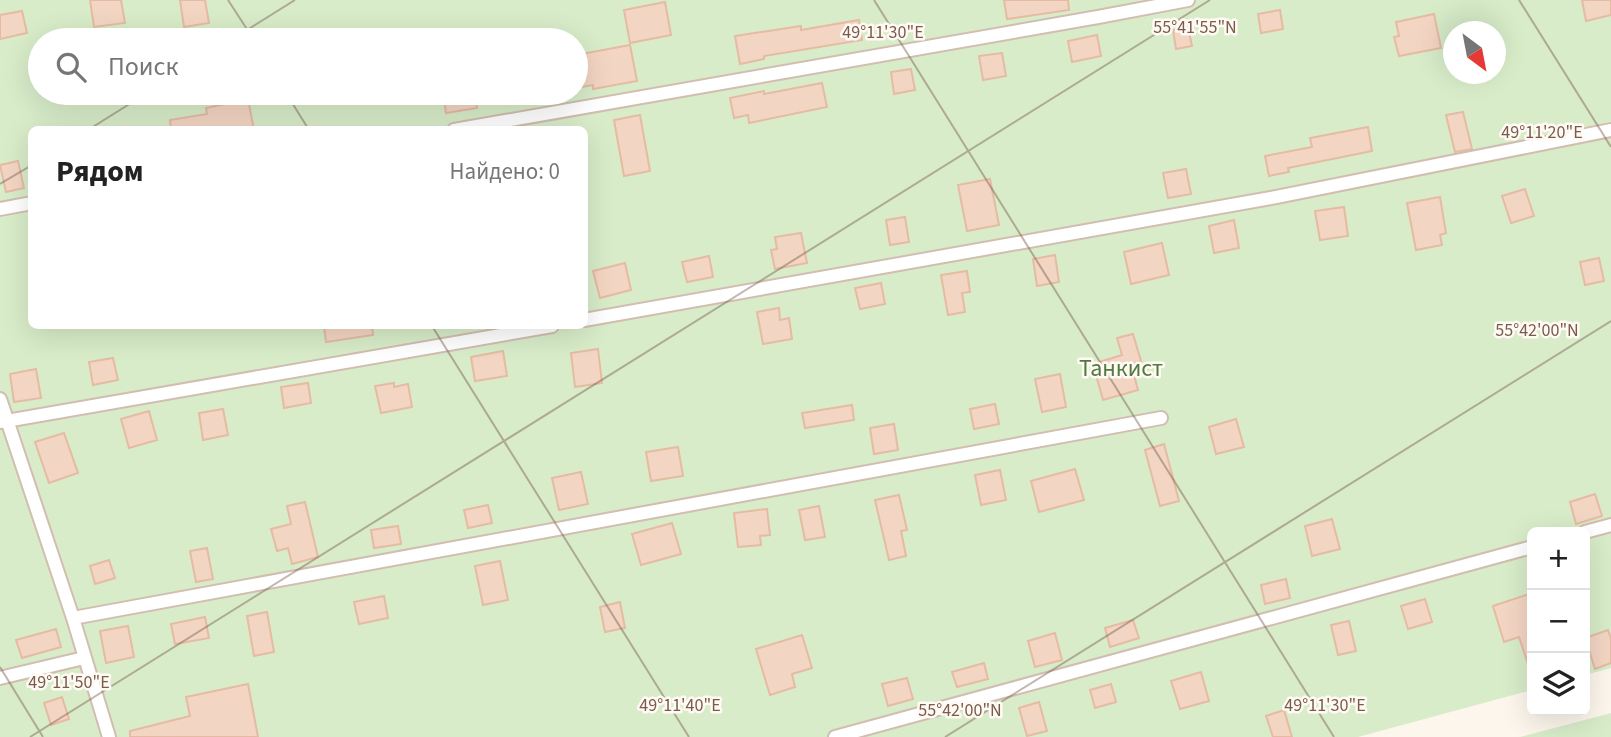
<!DOCTYPE html>
<html lang="ru">
<meta charset="utf-8">
<style>
body{margin:0;font-family:"Source Sans 3",sans-serif;background:#f2f2f2;color:#222}
.controls{position:absolute;right:21px;bottom:21px;display:grid;overflow:hidden;border-radius:10px;box-shadow:0 7px 28px #0002}
.controls button{width:63px;height:63px;display:grid;place-items:center;padding:0;border:0;border-bottom:2px solid #e0e0e0;background:#fff;color:#222;font:35px sans-serif}
.compass{position:absolute;left:1443px;top:21px;width:63px;height:63px;border-radius:50%;background:#fff;box-shadow:0 7px 28px #0002;rotate:148deg}
.list{margin:0;padding:0;list-style:none}
h2{display:flex;justify-content:space-between;align-items:center;height:91px;margin:0;padding:0 28px;font-size:30px}
h2 small{font-size:23px;font-weight:400;color:#767676}
.icon{flex:none;width:38px;height:38px;fill:none;stroke:currentColor;stroke-width:2;stroke-linecap:round;stroke-linejoin:round}
.map{position:relative;flex:none;width:1611px;height:737px;overflow:hidden}
.search{position:absolute;background:#fff;box-shadow:0 7px 28px #0002;left:28px;top:28px;width:560px;height:77px;display:flex;align-items:center;gap:18px;box-sizing:border-box;padding:0 24px;border-radius:38px;color:#767676;font-size:26px}
.panel{position:absolute;background:#fff;box-shadow:0 7px 28px #0002;left:28px;top:126px;width:560px;height:203px;border-radius:10px}
.map>svg:first-child{display:block}
</style>
<div class="map">
<svg width="1611" height="737" viewBox="0 0 1611 737">
<rect width="100%" height="100%" fill="#fdf6ec"/>
<path fill="#d8ecc9" fill-rule="evenodd" d="M 0,0 L 1611,0 L 1611,668 L 1585,675 L 1585,532 L 1532,532 L 1532,690 L 1358,737 L 0,737 ZM 1454,32 L 1496,32 L 1496,74 L 1454,74 ZM 40,40 L 576,40 L 576,93 L 40,93 ZM 32,130 L 584,130 L 584,326 L 32,326 Z
M 1611,713 L 1611,737 L 1520,737 Z"/>
<path fill="#f3d5c3" stroke="#e6bba3" stroke-width="2" d="M 90,0 L 121,0 L 125,23 L 94,27 Z
M 180,0 L 205,0 L 209,23 L 184,27 Z
M 1004,0 L 1068,0 L 1069,10 L 1007,19 Z
M 1582,0 L 1611,0 L 1611,15 L 1586,21 Z
M 665,2 L 671,35 L 630,43 L 624,10 Z
M 1280,10 L 1283,29 L 1261,33 L 1258,14 Z
M 22,11 L 27,33 L 0,39 L 0,15 Z
M 1434,14 L 1441,48 L 1399,56 L 1394,37 L 1399,36 L 1396,22 Z
M 859,20 L 862,40 L 764,56 L 764,59 L 740,64 L 735,36 L 801,26 L 801,30 Z
M 1188,27 L 1192,46 L 1176,49 L 1173,30 Z
M 1097,35 L 1101,56 L 1072,62 L 1068,41 Z
M 630,45 L 637,81 L 593,89 L 593,85 L 576,88 L 576,55 Z
M 1002,53 L 1006,76 L 983,80 L 979,56 Z
M 911,69 L 915,90 L 894,94 L 891,72 Z
M 822,83 L 827,107 L 749,123 L 748,115 L 734,118 L 730,98 L 764,91 L 764,94 Z
M 443,93 L 475,93 L 477,108 L 446,113 Z
M 248,99 L 254,130 L 171,130 L 170,120 L 207,114 L 206,108 Z
M 1463,112 L 1472,149 L 1455,152 L 1446,115 Z
M 640,115 L 650,171 L 624,176 L 614,120 Z
M 1368,127 L 1372,151 L 1288,168 L 1289,172 L 1269,176 L 1265,156 L 1312,147 L 1310,138 Z
M 18,161 L 24,188 L 6,192 L 0,165 Z
M 1186,169 L 1191,194 L 1168,198 L 1163,173 Z
M 990,179 L 999,225 L 967,231 L 958,185 Z
M 1525,189 L 1534,216 L 1511,223 L 1502,196 Z
M 1440,197 L 1446,233 L 1440,235 L 1442,245 L 1416,250 L 1407,203 Z
M 1344,207 L 1348,236 L 1320,240 L 1315,211 Z
M 905,217 L 909,242 L 890,245 L 886,220 Z
M 1234,220 L 1239,248 L 1214,253 L 1209,226 Z
M 801,233 L 807,263 L 775,269 L 771,250 L 777,249 L 775,237 Z
M 1162,243 L 1169,275 L 1131,284 L 1124,252 Z
M 1055,255 L 1059,282 L 1037,286 L 1033,259 Z
M 709,256 L 713,277 L 687,282 L 682,262 Z
M 1599,258 L 1604,281 L 1585,285 L 1580,262 Z
M 625,263 L 631,290 L 600,298 L 593,271 Z
M 967,271 L 970,292 L 962,293 L 965,312 L 948,315 L 941,275 Z
M 881,283 L 885,304 L 860,309 L 855,288 Z
M 779,308 L 780,320 L 789,318 L 792,339 L 763,344 L 757,312 Z
M 324,326 L 372,326 L 373,335 L 326,342 Z
M 1133,334 L 1141,361 L 1131,364 L 1138,390 L 1103,400 L 1093,364 L 1122,355 L 1117,338 Z
M 598,349 L 602,383 L 575,387 L 571,353 Z
M 503,351 L 507,376 L 475,381 L 471,357 Z
M 113,358 L 118,380 L 93,385 L 89,362 Z
M 36,369 L 41,398 L 14,402 L 10,374 Z
M 1060,374 L 1066,407 L 1042,412 L 1035,379 Z
M 308,383 L 311,403 L 284,408 L 281,387 Z
M 394,383 L 394,387 L 408,384 L 412,407 L 381,413 L 375,386 Z
M 995,404 L 999,424 L 974,429 L 970,409 Z
M 852,405 L 854,420 L 805,428 L 802,413 Z
M 223,409 L 228,435 L 203,440 L 199,413 Z
M 149,411 L 157,440 L 129,448 L 121,419 Z
M 1236,419 L 1244,447 L 1216,454 L 1209,427 Z
M 894,424 L 898,450 L 874,454 L 870,428 Z
M 64,433 L 78,473 L 49,483 L 35,442 Z
M 1164,444 L 1179,501 L 1160,506 L 1145,450 Z
M 678,447 L 683,476 L 651,481 L 646,452 Z
M 1075,469 L 1084,500 L 1039,512 L 1031,481 Z
M 1000,470 L 1006,500 L 981,505 L 975,475 Z
M 581,472 L 588,504 L 559,510 L 552,478 Z
M 1595,494 L 1602,516 L 1576,524 L 1570,502 Z
M 899,495 L 907,530 L 901,531 L 906,556 L 889,560 L 875,500 Z
M 305,502 L 318,557 L 292,564 L 288,548 L 277,551 L 271,529 L 291,524 L 287,506 Z
M 488,505 L 492,523 L 468,528 L 464,510 Z
M 819,506 L 825,537 L 805,540 L 799,510 Z
M 767,509 L 770,535 L 760,536 L 761,545 L 738,547 L 734,513 Z
M 1332,519 L 1340,549 L 1312,556 L 1305,526 Z
M 672,523 L 681,554 L 641,565 L 632,534 Z
M 398,526 L 401,544 L 374,548 L 371,530 Z
M 207,548 L 213,579 L 196,582 L 190,551 Z
M 109,560 L 115,578 L 95,584 L 90,566 Z
M 500,561 L 508,600 L 483,605 L 475,566 Z
M 1286,579 L 1290,598 L 1265,604 L 1261,585 Z
M 1529,594 L 1532,605 L 1532,666 L 1529,667 L 1519,637 L 1504,642 L 1493,606 Z
M 384,596 L 388,618 L 359,624 L 354,602 Z
M 1425,599 L 1432,622 L 1408,629 L 1401,606 Z
M 620,602 L 625,628 L 605,632 L 600,607 Z
M 267,612 L 274,652 L 254,656 L 247,616 Z
M 205,617 L 209,638 L 175,644 L 171,624 Z
M 1133,620 L 1139,638 L 1110,647 L 1105,628 Z
M 1349,621 L 1356,651 L 1338,655 L 1331,625 Z
M 128,626 L 134,657 L 106,663 L 100,631 Z
M 56,629 L 61,647 L 22,658 L 16,640 Z
M 1608,630 L 1611,639 L 1611,663 L 1595,669 L 1585,638 Z
M 1055,633 L 1062,660 L 1035,667 L 1028,641 Z
M 802,635 L 812,668 L 792,674 L 795,687 L 770,695 L 756,649 Z
M 984,663 L 988,679 L 957,687 L 952,672 Z
M 1201,672 L 1209,701 L 1180,709 L 1171,681 Z
M 907,678 L 913,699 L 888,706 L 882,684 Z
M 248,684 L 258,737 L 130,737 L 130,731 L 190,716 L 186,697 Z
M 1111,684 L 1116,702 L 1095,708 L 1090,690 Z
M 62,697 L 69,719 L 51,725 L 44,703 Z
M 1039,702 L 1047,731 L 1027,736 L 1019,708 Z
M 1284,710 L 1292,737 L 1273,737 L 1266,716 Z"/>
<g fill="none" stroke-linecap="round" stroke-linejoin="round">
<g stroke="#d1beb0" stroke-width="16">
<path id="lane" d="M 454,130 L 1098,17 L 1188,0
M 0,209 L 32,203
M 584,320 L 1271,198 L 1611,130
M 0,399 L 73,618 L 109,737
M 0,422 L 552,326
M 1585,532 L 1611,525
M 73,618 L 1161,418
M 0,678 L 84,658
M 835,737 L 1532,547"/>
</g>
<use href="#lane" stroke="#fff" stroke-width="12"/>
</g>
<path fill="none" stroke="#7a5c4d" stroke-width="2" stroke-opacity="0.45" d="M 228,0 L 254,40M 874,0 L 1334,737M 1519,0 L 1611,147M 231,40 L 295,0M 286,93 L 309,130M 88,130 L 147,93M 0,184 L 32,165M 432,326 L 689,737M 0,667 L 43,737M 30,737 L 1210,0M 945,737 L 1611,321"/>
<g text-anchor="middle" stroke-width="5" stroke-linejoin="round" paint-order="stroke">
<g font-size="24" fill="#537a41" stroke="#fffaf3">
<text x="1121" y="376">Танкист</text>
</g>
</g>
<g font-size="18" text-anchor="middle" fill="#7a5c4d" stroke="#fffaf3" stroke-width="5" stroke-linejoin="round" paint-order="stroke">
<text x="1195" y="33">55°41'55"N</text>
<text x="883" y="38">49°11'30"E</text>
<text x="1542" y="138">49°11'20"E</text>
<text x="1537" y="336">55°42'00"N</text>
<text x="69" y="688">49°11'50"E</text>
<text x="680" y="711">49°11'40"E</text>
<text x="1325" y="711">49°11'30"E</text>
<text x="960" y="716">55°42'00"N</text>
</g>
</svg>
<div class="controls">
<button>+</button>
<button>−</button>
<button><svg class="icon" aria-label="layers" viewBox="0 0 24 24"><path d="M12 4l9 5-9 5-9-5zM3 14l9 5 9-5"/></svg></button>
</div>
<svg class="compass" viewBox="-18 -18 36 36"><path d="M0-13l5 13h-10z" fill="#e53935"/><path d="M0 13l5-13h-10z" fill="#767676"/></svg>
<div class="search"><svg class="icon" aria-label="search" viewBox="0 0 24 24"><circle cx="10" cy="10" r="6"/><path d="M15 15l6 6"/></svg>Поиск</div>
<section class="panel">
<h2>Рядом<small>Найдено: 0</small></h2>
<ul class="list">
</ul>
</section>
</div>
